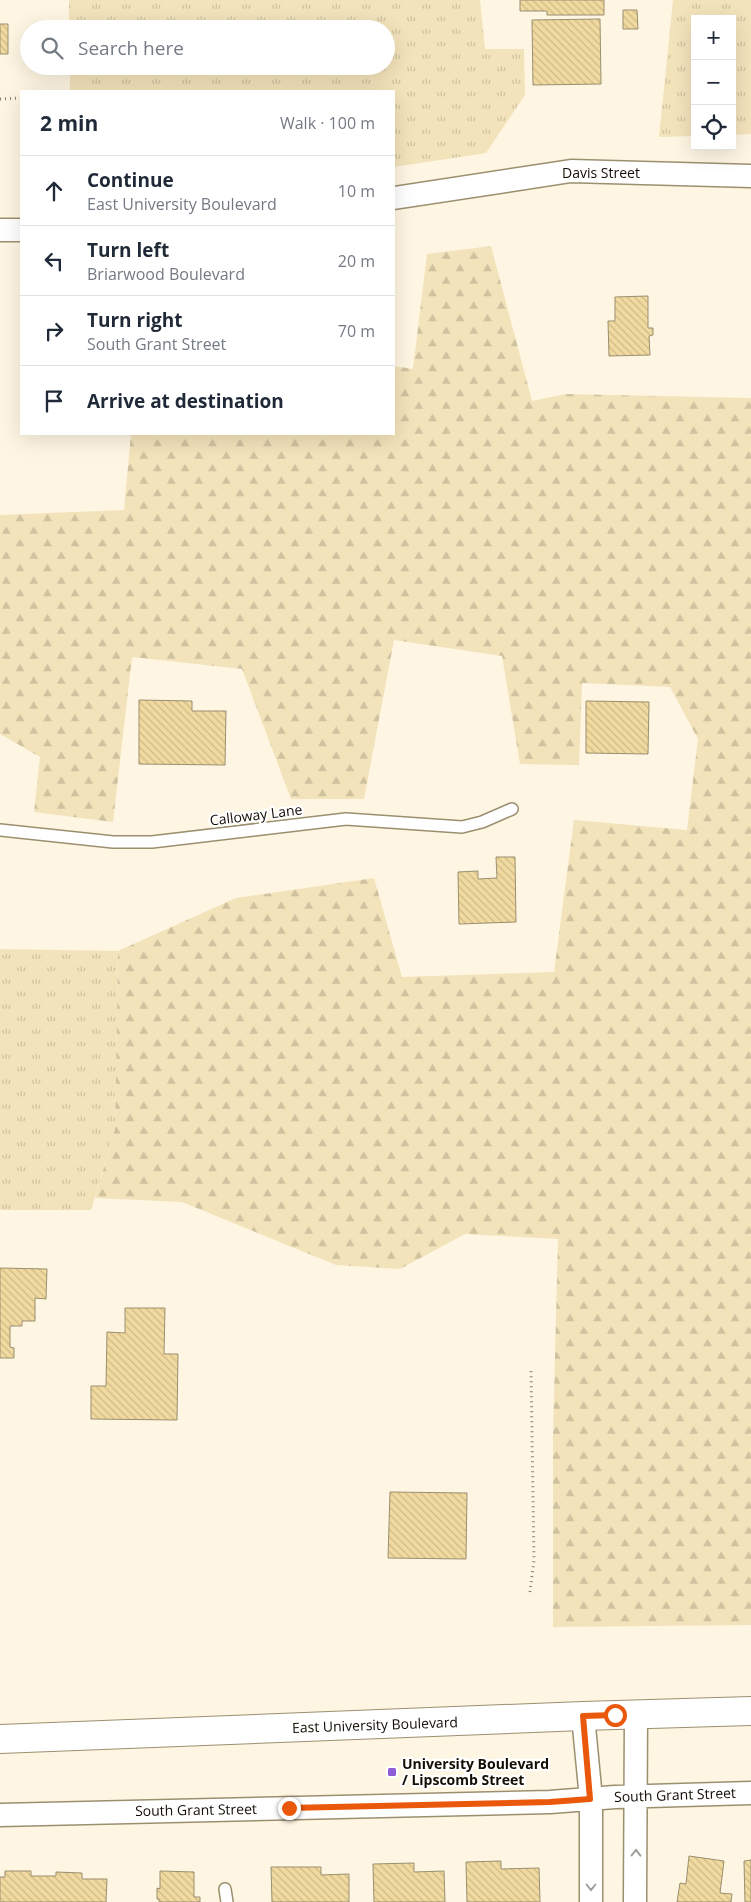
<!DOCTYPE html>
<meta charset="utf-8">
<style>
body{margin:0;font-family:"Open Sans",sans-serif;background:#f6f6f7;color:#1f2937}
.controls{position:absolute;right:15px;top:15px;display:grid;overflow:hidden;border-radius:0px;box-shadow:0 5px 20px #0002}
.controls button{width:45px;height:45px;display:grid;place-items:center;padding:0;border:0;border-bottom:1px solid #e0e1e3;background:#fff;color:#1f2937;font:25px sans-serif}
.stop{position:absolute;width:15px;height:15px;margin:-11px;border:4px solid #ea580c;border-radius:50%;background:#fff}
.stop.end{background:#ea580c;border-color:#fff;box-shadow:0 1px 5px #0008}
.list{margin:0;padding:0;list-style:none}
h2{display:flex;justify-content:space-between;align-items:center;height:65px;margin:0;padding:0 20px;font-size:21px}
h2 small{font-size:16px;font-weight:400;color:#747a83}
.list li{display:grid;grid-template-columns:32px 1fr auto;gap:15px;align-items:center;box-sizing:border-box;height:70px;padding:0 20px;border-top:1px solid #e0e1e3}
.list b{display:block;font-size:19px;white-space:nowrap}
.list p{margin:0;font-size:16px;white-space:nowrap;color:#747a83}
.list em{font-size:16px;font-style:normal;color:#747a83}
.icon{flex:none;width:28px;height:28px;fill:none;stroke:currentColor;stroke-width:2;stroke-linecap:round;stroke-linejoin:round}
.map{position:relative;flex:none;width:751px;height:1902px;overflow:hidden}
.search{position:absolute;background:#fff;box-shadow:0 5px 20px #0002;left:20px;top:20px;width:375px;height:55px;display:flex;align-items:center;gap:12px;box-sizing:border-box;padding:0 18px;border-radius:28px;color:#747a83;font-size:19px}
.panel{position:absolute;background:#fff;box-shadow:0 5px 20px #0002;left:20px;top:90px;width:375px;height:345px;border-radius:0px}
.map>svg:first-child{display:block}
</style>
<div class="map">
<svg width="751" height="1902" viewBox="0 0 751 1902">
<defs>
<pattern id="grass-tufts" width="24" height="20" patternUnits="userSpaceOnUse" patternTransform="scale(1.25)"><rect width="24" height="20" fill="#f3e3bb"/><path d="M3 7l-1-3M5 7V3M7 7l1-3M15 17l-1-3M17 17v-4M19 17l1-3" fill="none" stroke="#cfc29f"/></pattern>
<pattern id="forest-firs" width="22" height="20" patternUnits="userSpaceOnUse" patternTransform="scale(1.25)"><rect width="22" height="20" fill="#f3e3bb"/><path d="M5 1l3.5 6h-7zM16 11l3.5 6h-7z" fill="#cfc29f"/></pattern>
<pattern id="building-back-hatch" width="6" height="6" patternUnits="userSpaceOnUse" patternTransform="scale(1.25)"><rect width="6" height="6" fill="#f1da9f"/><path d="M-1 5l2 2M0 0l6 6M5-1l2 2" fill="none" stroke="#ceba87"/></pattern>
</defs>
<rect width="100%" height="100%" fill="#fef6e2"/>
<path fill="url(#grass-tufts)" d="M 69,0 L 480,0 L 485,49 L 524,49 L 525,95 L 486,153 L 394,167 L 394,91 L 70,91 L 70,66 L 386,66 L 386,29 L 69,29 Z
M 673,0 L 751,0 L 751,134 L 732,135 L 732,19 L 695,19 L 695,136 L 659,137 Z
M 0,949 L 118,951 L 115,1129 L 91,1210 L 0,1210 Z"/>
<path fill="url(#forest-firs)" d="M 491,246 L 532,401 L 565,394 L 751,398 L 751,1625 L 553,1627 L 553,1437 L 558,1239 L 465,1234 L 400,1269 L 336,1265 L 182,1202 L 95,1198 L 115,1129 L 118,951 L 236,898 L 374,878 L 402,977 L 554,972 L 574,820 L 687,830 L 698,739 L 670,687 L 582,683 L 579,765 L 520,764 L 502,656 L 394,640 L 364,799 L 291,799 L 242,669 L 132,657 L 113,822 L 34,812 L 40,757 L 0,734 L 0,515 L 124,510 L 131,434 L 394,434 L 394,366 L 413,369 L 427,254 Z"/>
<path fill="url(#building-back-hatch)" stroke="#9b8f70" d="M 520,0 L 604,0 L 604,15 L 547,15 L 547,11 L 520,11 Z
M 623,10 L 637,10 L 638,29 L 623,29 Z
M 600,19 L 601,84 L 533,85 L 532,20 Z
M 0,24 L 8,24 L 8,54 L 0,54 Z
M 648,296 L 648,328 L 653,328 L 653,335 L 649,336 L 650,355 L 609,356 L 608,321 L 615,321 L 615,297 Z
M 139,700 L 192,701 L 192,711 L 226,711 L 225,765 L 139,764 Z
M 586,701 L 649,702 L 648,754 L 586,753 Z
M 496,857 L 515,857 L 516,922 L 459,924 L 458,872 L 478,871 L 478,879 L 497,878 Z
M 0,1268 L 47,1269 L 46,1299 L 35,1298 L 35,1321 L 22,1321 L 22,1326 L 10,1326 L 10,1347 L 14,1348 L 14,1358 L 0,1358 Z
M 125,1308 L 165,1308 L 164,1354 L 178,1354 L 177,1420 L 91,1419 L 91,1386 L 106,1386 L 107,1332 L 125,1333 Z
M 390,1492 L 467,1493 L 466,1559 L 388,1558 Z
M 689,1856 L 724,1861 L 720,1893 L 732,1894 L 731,1902 L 677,1902 L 680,1883 L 686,1884 Z
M 751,1860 L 751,1902 L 745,1902 L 744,1861 Z
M 501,1861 L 501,1869 L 539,1868 L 540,1902 L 467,1902 L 466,1862 Z
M 414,1863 L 414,1872 L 444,1871 L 445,1902 L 374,1902 L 373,1864 Z
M 271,1867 L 321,1867 L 321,1875 L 349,1874 L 349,1902 L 272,1902 Z
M 5,1871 L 31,1871 L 31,1876 L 56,1876 L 56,1872 L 82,1873 L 82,1879 L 107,1879 L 106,1902 L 0,1902 L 0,1877 L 5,1877 Z
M 160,1871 L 194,1872 L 194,1897 L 200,1897 L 200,1902 L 159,1902 L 159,1899 L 157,1899 L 157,1888 L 160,1889 Z"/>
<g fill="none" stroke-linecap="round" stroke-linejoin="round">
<g stroke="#9c8f70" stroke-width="14">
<path id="service" d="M 0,830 L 113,842 L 152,842 L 346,819 L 462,827 L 482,822 L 512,809
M 225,1889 L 227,1902"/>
</g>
<g stroke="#9c8f70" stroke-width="25">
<path id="minor" d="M 394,198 L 571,171 L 751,176
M 0,230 L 21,230
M 583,1716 L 591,1799 L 591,1902
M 0,1815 L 550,1802 L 615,1797 L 751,1793
M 635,1902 L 636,1715"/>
</g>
<g stroke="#9c8f70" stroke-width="30">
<path id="tertiary" d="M 0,1739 L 583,1716 L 751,1711"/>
</g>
<path stroke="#878172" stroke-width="3" stroke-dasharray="1 4" stroke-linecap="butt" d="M 0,99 L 21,98
M 530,1592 L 534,1560 L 531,1370"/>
<use href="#service" stroke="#fff" stroke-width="11"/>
<use href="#minor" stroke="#fff" stroke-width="22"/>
<use href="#tertiary" stroke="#fff" stroke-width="28"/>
</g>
<defs><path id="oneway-chevron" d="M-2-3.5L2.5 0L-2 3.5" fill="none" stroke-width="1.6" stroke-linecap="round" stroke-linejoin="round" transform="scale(1.25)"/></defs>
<g stroke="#a19f9b">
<use href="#oneway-chevron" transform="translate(636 1853) rotate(-89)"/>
<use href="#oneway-chevron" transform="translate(591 1887) rotate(90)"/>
</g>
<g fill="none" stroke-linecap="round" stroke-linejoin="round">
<path stroke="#ea580c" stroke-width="6" d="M 289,1808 L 550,1802 L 590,1799 L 583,1716 L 615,1715"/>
</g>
<rect fill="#8e5ed8" stroke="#fff" stroke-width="2" x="387" y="1767" width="10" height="10" rx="2.5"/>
<g text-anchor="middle" stroke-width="4.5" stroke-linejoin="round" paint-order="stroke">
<g font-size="14" fill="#130e04" stroke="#fff">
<text x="601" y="178">Davis Street</text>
<text transform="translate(256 815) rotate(-7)" y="5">Calloway Lane</text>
<text transform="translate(375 1725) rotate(-2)" y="5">East University Boulevard</text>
<text transform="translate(675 1795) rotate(-2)" y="5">South Grant Street</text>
<text transform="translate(196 1810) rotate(-1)" y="5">South Grant Street</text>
</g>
<g font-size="14" font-weight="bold" fill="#130e04" stroke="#fff" text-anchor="start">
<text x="402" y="1769">University Boulevard<tspan x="402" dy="16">/ Lipscomb Street</tspan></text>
</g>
</g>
</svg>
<div class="controls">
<button>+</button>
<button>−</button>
<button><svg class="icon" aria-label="locate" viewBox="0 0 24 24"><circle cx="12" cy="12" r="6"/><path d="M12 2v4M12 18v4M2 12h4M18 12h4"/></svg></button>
</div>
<div class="stop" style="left:615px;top:1715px"></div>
<div class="stop end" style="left:289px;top:1808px"></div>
<div class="search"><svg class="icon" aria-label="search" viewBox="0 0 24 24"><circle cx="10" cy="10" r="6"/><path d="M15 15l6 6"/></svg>Search here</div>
<section class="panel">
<h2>2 min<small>Walk · 100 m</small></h2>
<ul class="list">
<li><svg class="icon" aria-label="ahead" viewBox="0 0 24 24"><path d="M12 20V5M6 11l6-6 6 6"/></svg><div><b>Continue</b><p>East University Boulevard</p></div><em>10 m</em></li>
<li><svg class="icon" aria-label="left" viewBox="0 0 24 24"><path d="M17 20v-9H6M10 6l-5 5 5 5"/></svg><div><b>Turn left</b><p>Briarwood Boulevard</p></div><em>20 m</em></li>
<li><svg class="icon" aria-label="right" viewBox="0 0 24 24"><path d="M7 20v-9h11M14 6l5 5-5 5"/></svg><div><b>Turn right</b><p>South Grant Street</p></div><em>70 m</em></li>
<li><svg class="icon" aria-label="arrive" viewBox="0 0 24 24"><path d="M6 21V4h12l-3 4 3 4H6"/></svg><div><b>Arrive at destination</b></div></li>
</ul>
</section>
</div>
